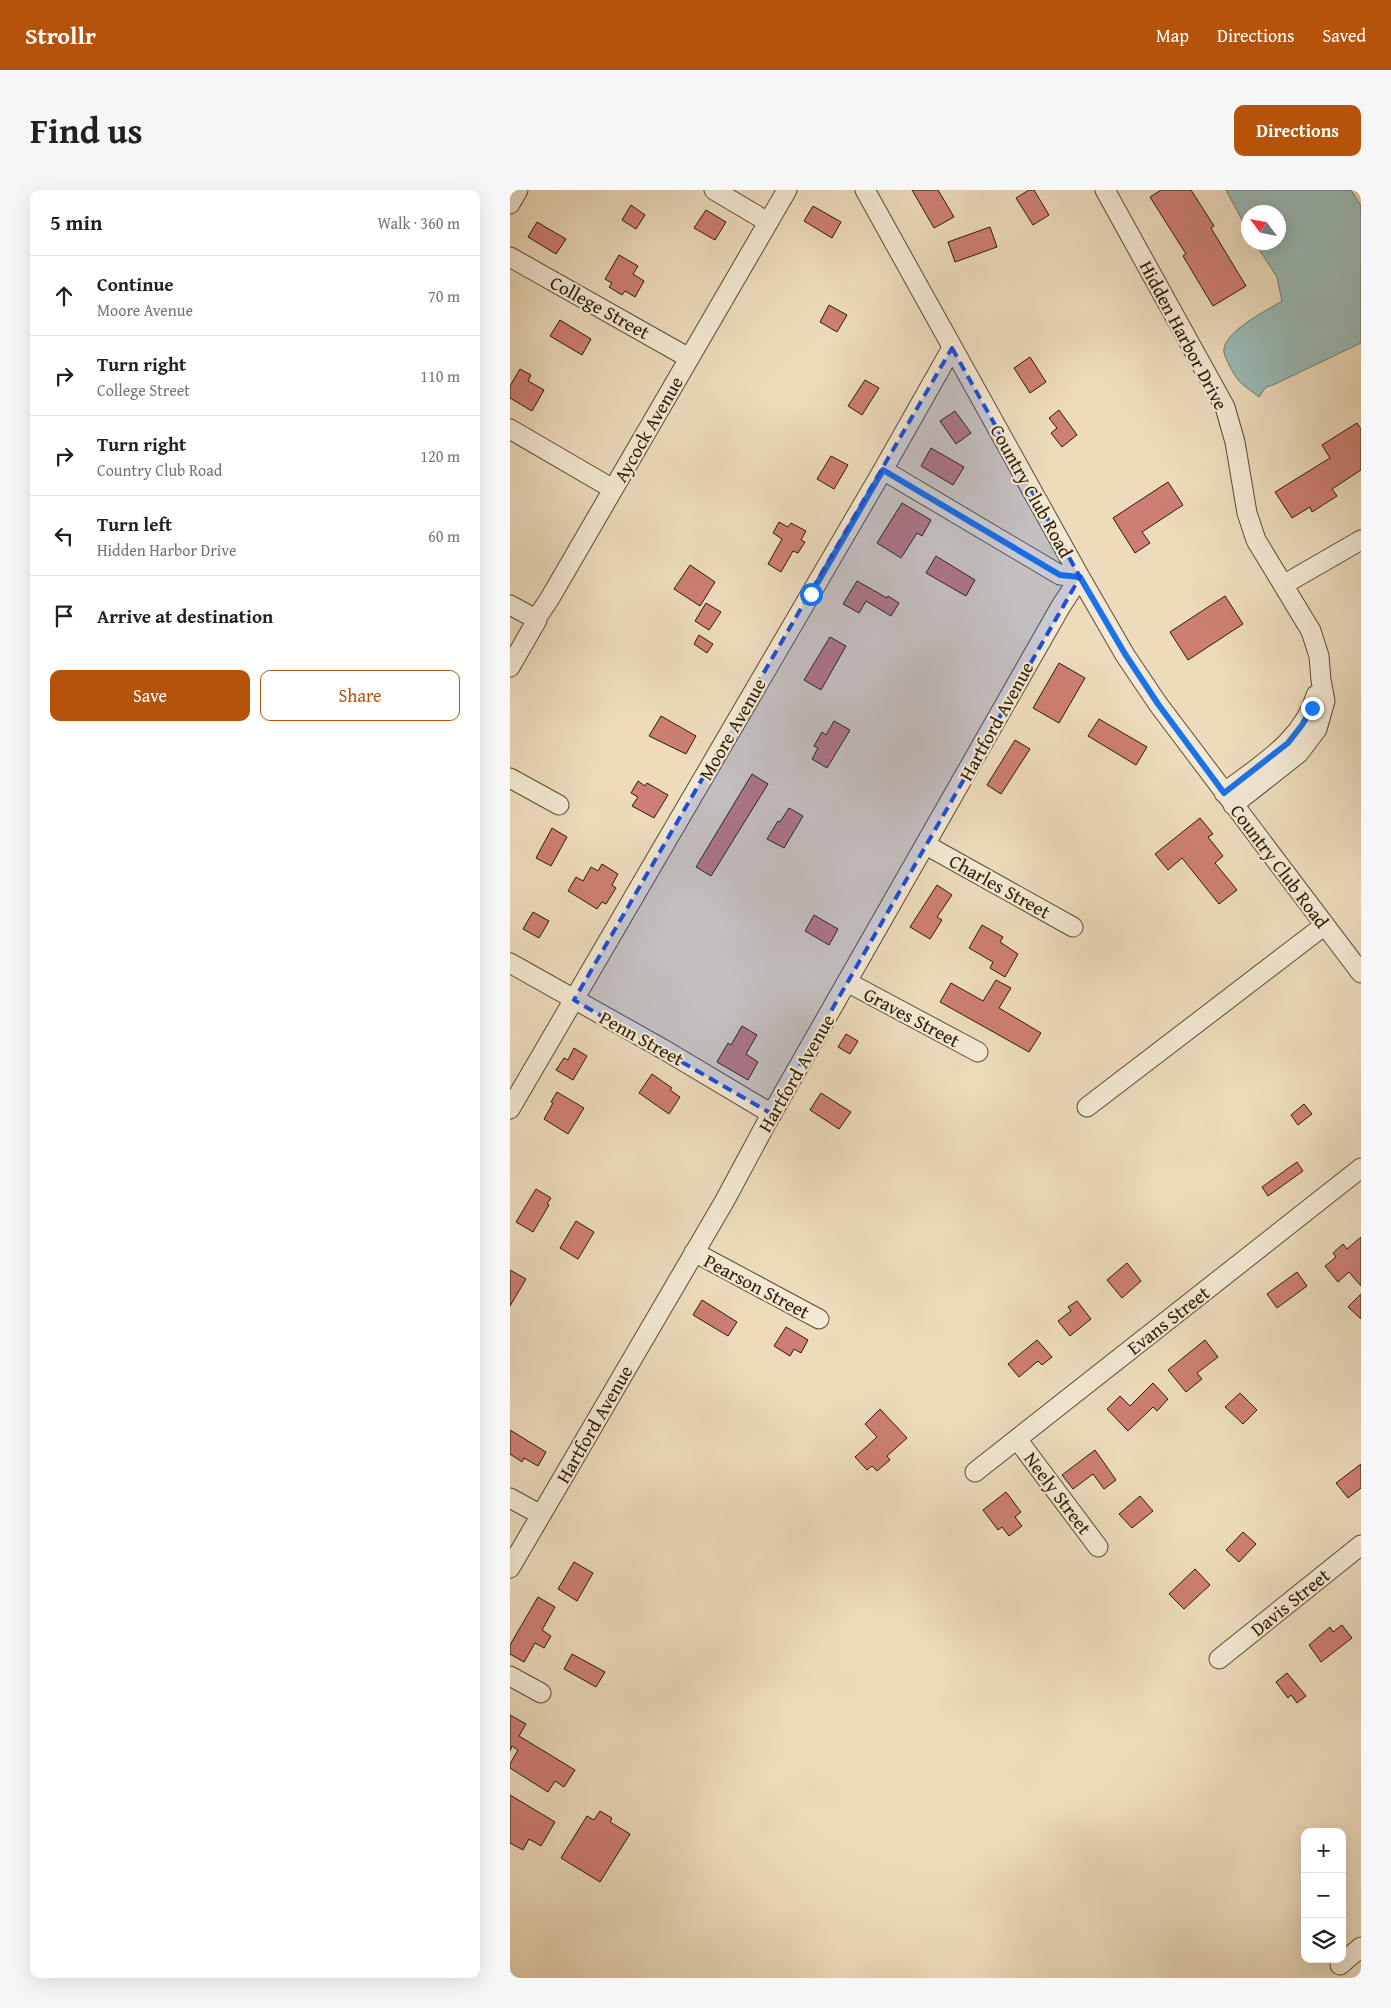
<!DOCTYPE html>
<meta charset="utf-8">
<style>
body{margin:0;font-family:"Gentium Book Plus",serif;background:#f6f6f6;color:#202124}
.controls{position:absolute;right:15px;bottom:15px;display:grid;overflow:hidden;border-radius:10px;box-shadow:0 5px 20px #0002}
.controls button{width:45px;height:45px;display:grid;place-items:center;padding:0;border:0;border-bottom:1px solid #e0e0e0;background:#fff;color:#202124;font:25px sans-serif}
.compass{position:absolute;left:731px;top:15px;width:45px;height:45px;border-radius:50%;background:#fff;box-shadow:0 5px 20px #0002;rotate:302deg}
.stop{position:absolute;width:15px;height:15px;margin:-11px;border:4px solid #1a73e8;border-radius:50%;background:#fff}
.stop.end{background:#1a73e8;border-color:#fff;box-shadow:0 1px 5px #0008}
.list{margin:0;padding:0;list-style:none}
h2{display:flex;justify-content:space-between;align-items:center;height:65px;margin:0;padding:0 20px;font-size:21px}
h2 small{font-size:16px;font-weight:400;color:#757577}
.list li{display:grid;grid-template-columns:32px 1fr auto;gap:15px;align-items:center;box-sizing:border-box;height:80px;padding:0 20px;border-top:1px solid #e0e0e0}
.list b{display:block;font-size:19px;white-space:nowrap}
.list p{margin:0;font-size:16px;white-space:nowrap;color:#757577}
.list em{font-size:16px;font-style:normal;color:#757577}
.actions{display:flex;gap:10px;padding:15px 20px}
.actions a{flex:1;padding:11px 0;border:1px solid #b45309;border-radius:10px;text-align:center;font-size:18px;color:#b45309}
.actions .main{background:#b45309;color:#fff}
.icon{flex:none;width:28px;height:28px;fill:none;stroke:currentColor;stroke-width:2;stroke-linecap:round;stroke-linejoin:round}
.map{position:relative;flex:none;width:851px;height:1788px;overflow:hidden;border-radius:10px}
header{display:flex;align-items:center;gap:30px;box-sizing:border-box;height:70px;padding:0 25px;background:#b45309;color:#fff}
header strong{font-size:24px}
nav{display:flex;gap:28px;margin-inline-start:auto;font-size:18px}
.intro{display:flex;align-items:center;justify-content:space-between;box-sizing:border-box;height:120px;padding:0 30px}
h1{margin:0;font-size:35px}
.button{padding:12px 22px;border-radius:10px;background:#b45309;color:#fff;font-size:18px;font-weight:700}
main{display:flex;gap:30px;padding:0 30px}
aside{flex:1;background:#fff;border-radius:10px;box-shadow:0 5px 20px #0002}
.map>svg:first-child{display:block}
</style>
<header>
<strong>Strollr</strong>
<nav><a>Map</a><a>Directions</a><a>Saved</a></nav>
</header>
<div class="intro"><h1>Find us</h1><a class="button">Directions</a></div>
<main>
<aside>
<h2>5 min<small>Walk · 360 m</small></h2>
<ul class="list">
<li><svg class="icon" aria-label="ahead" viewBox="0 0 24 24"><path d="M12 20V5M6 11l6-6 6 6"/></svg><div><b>Continue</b><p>Moore Avenue</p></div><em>70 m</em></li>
<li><svg class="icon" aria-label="right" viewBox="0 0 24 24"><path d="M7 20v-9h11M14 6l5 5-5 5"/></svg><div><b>Turn right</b><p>College Street</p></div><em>110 m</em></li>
<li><svg class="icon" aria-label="right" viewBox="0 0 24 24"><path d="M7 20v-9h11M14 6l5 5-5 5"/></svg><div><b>Turn right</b><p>Country Club Road</p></div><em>120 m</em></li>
<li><svg class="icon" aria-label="left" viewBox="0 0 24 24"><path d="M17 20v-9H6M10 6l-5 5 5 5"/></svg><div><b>Turn left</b><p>Hidden Harbor Drive</p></div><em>60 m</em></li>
<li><svg class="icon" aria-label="arrive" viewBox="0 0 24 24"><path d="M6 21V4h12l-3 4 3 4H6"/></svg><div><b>Arrive at destination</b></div></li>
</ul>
<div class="actions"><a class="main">Save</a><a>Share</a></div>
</aside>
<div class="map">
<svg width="851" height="1788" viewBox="0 0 851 1788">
<rect width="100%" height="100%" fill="#eddbbc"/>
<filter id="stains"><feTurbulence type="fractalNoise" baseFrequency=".004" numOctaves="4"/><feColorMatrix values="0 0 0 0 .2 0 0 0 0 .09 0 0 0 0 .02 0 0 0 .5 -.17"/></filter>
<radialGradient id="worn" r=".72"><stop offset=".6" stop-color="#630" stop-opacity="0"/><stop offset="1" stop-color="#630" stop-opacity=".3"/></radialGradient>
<path fill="#9abab5" stroke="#6d7a6e" d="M 716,0 L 841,0 L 851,16 L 851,153 L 763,195 L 756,197 L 749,207 C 742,201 731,195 726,187 C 722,181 716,170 714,163 C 710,143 758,120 772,111 L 767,87 L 745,53 L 768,52 L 768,22 L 738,22 L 738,41 Z"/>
<path fill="#cd7f74" stroke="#2a1a04" d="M 402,0 L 428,0 L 444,27 L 424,38 Z
M 519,0 L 524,0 L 539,25 L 523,35 L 506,8 Z
M 651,0 L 681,0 L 704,36 L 701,38 L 736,96 L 703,116 L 673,66 L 676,64 L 640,7 Z
M 121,15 L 135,25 L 126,39 L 112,30 Z
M 303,16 L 331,32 L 322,48 L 294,31 Z
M 196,20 L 216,32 L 205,50 L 184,38 Z
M 27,32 L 56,49 L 46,64 L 18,47 Z
M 480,37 L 487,57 L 445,72 L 438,52 Z
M 109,65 L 128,76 L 123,84 L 134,91 L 125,107 L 115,101 L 112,105 L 99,97 L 102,93 L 95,89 Z
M 319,115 L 337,125 L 327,142 L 310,132 Z
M 50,130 L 81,149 L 72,165 L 40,146 Z
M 520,167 L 536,192 L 520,203 L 504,178 Z
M 10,179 L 21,185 L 18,191 L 34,200 L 22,221 L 0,208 L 0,196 Z
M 355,190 L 369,198 L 352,225 L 338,216 Z
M 549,220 L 567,245 L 552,257 L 541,243 L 547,238 L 539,228 Z
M 445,221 L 461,243 L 446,254 L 430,231 Z
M 847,233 L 851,239 L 851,280 L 822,299 L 827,306 L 802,322 L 800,317 L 782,328 L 765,302 L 820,268 L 812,255 Z
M 421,258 L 454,277 L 443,295 L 411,276 Z
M 321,266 L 338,275 L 324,299 L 307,289 Z
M 658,292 L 673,315 L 632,342 L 640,353 L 625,363 L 603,328 Z
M 392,313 L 421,330 L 412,346 L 407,343 L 391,368 L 367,353 Z
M 269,332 L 278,337 L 281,333 L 296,341 L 291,350 L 295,352 L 288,363 L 283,361 L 271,382 L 258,374 L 272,349 L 263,343 Z
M 426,366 L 465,390 L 456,406 L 416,383 Z
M 180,375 L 205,392 L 190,416 L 164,399 Z
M 347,391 L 377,408 L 378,406 L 389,413 L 381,426 L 356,411 L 349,423 L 333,414 Z
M 715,406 L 733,434 L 678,470 L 660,442 Z
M 196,413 L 211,422 L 199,440 L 185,431 Z
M 189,445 L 203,454 L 197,463 L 184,454 Z
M 320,447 L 336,456 L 311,500 L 294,490 Z
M 549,473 L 575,488 L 549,533 L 523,518 Z
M 151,526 L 186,546 L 176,564 L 139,546 Z
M 589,529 L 637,557 L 626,575 L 578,546 Z
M 324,531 L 340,540 L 317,578 L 302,569 L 308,558 L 304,556 L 312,542 L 316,545 Z
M 505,550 L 520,559 L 491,604 L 477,595 Z
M 242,584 L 258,594 L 201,686 L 186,677 Z
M 128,591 L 135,596 L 137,593 L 158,605 L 144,628 L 122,616 L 128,607 L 121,603 Z
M 279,618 L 293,626 L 274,658 L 257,649 L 268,631 L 270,632 Z
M 690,628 L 703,644 L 698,647 L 713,666 L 705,673 L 727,700 L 709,714 L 672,668 L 658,680 L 645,664 Z
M 42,638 L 57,647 L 41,676 L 26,668 Z
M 92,674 L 108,684 L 102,695 L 106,698 L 96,714 L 92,712 L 87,719 L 58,701 L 66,687 L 73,691 L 81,677 L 88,681 Z
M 427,695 L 442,705 L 427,727 L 432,730 L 420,749 L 400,737 Z
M 23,722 L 39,731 L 29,748 L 13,739 Z
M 304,725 L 328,739 L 319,755 L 295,741 Z
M 472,735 L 493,747 L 490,752 L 508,764 L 495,787 L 480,778 L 483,772 L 459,758 Z
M 486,790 L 501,798 L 489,818 L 531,843 L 519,862 L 430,812 L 441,793 L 473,811 Z
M 232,836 L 247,845 L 236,864 L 248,872 L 238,890 L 207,872 L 218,853 L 221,855 Z
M 336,844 L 348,851 L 340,864 L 328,857 Z
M 64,858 L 77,866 L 63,890 L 46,880 L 54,868 L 58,870 Z
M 142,884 L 162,898 L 160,900 L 170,907 L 159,924 L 129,903 Z
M 47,902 L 74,918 L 58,944 L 34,929 L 43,913 L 41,912 Z
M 311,903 L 341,922 L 329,939 L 300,920 Z
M 794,914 L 802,924 L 788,935 L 781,925 Z
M 787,972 L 793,981 L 758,1006 L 752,997 Z
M 26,999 L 41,1008 L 37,1014 L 39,1015 L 23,1042 L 6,1032 Z
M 66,1031 L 84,1042 L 68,1069 L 50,1058 Z
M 851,1047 L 851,1096 L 839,1082 L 828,1092 L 815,1076 L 826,1067 L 823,1063 L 833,1054 L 837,1059 Z
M 617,1073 L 631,1091 L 612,1108 L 597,1090 Z
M 0,1080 L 16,1089 L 0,1116 Z
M 787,1082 L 797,1096 L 767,1118 L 757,1104 Z
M 851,1104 L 851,1129 L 838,1117 Z
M 192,1110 L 227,1132 L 218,1146 L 183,1125 Z
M 567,1111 L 581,1129 L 560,1146 L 548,1131 L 561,1121 L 558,1117 Z
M 276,1137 L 298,1150 L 291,1163 L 284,1159 L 280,1166 L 264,1156 Z
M 527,1150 L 542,1167 L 532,1175 L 528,1171 L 509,1187 L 498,1174 Z
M 695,1150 L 708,1167 L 687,1183 L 692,1189 L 676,1202 L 658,1180 Z
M 643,1193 L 658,1209 L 647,1221 L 643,1217 L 618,1241 L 597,1219 L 610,1206 L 620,1216 Z
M 730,1203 L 747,1220 L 733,1234 L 715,1217 Z
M 370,1219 L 397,1248 L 377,1266 L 380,1270 L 367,1281 L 362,1276 L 357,1280 L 345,1267 L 367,1247 L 355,1234 Z
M 0,1240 L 36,1262 L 28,1276 L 14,1268 L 12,1272 L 0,1264 Z
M 585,1260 L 606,1290 L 594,1299 L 583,1284 L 563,1299 L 552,1285 Z
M 851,1274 L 851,1298 L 838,1308 L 826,1293 Z
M 496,1302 L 511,1322 L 505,1327 L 512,1336 L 499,1346 L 492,1337 L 488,1340 L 473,1320 Z
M 630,1306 L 643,1321 L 622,1338 L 609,1324 Z
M 733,1342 L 746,1354 L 729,1372 L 716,1360 Z
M 64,1372 L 83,1383 L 67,1411 L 48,1399 Z
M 685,1379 L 700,1395 L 674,1419 L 659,1404 Z
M 28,1407 L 45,1417 L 32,1440 L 41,1446 L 34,1458 L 25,1453 L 14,1472 L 0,1464 L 0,1455 Z
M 832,1435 L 842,1448 L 811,1472 L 799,1455 L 820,1437 L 823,1442 Z
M 62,1464 L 95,1482 L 86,1497 L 54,1479 Z
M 777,1483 L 796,1506 L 787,1513 L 781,1505 L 778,1508 L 766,1492 Z
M 0,1525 L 16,1534 L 9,1546 L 65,1580 L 54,1597 L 45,1591 L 38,1602 L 0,1578 L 0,1574 L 8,1560 L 2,1556 L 0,1561 Z
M 0,1605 L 45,1632 L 31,1656 L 19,1649 L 13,1660 L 0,1653 Z
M 90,1621 L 102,1628 L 100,1632 L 120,1644 L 90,1692 L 51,1668 L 77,1626 L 84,1630 Z"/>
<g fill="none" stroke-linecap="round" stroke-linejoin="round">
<g stroke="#5b4a32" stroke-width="21">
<path id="minor" d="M 204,0 L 258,32
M 355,0 L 570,387 L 615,465 L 648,514 L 851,783
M 595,0 L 715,217 L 725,252 L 737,323 L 746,350 L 801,441 L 809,466 L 811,490 L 815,511 L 807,539 L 789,563 L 723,615
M 0,14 L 8,0
M 0,67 L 179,168
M 0,239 L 103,299
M 773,395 L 851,350
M 0,415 L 26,429
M 0,477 L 27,430 L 26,429 L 40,408 L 277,0
M 0,588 L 49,615
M 714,603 C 750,575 793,551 806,505
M 416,655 L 563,737
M 0,773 L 153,859 L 262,924
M 337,792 L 468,862
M 577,917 L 815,735
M 0,919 L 373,280 L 442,158
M 184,1062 L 309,1129
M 507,1249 L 588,1357
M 465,1282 L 851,978
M 0,1308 L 31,1325
M 0,1378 L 214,1012 L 257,932 L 551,416 L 570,387 L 550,385 L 373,280
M 709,1469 L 851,1355
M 0,1486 L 31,1503
M 830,1775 L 851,1757"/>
</g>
<use href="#minor" stroke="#f3e8d3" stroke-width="19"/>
</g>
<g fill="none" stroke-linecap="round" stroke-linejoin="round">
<path stroke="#1a73e8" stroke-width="6" d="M 301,404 L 373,280 L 550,385 L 570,387 L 615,464 L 648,514 L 714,603 L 778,553 L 792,535 L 802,518"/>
</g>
<path fill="#1d4ed8" fill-opacity="0.2" stroke="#1d4ed8" stroke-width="4" stroke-dasharray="10 6" stroke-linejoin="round" d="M 442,158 L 570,387 L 262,924 L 64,810 Z"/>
<g text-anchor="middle" stroke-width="4.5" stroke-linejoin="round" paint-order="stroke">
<g font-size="19" fill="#2a1a04" stroke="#f3e8d3">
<text transform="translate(90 117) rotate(29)" y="7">College Street</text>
<text transform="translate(674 145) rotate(62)" y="7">Hidden Harbor Drive</text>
<text transform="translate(138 239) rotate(-60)" y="7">Aycock Avenue</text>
<text transform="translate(522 301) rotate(61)" y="7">Country Club Road</text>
<text transform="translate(486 531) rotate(-61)" y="7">Hartford Avenue</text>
<text transform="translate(222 539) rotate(-60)" y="7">Moore Avenue</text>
<text transform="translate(770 676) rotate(53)" y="7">Country Club Road</text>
<text transform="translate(490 696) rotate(29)" y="7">Charles Street</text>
<text transform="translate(402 827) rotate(28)" y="7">Graves Street</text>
<text transform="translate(132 848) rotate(29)" y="7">Penn Street</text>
<text transform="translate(286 883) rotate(-60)" y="7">Hartford Avenue</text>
<text transform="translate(247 1096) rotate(28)" y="7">Pearson Street</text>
<text transform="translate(658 1130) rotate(-38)" y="7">Evans Street</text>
<text transform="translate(84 1234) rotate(-60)" y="7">Hartford Avenue</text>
<text transform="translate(548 1303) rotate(53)" y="7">Neely Street</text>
<text transform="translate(780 1412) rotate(-39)" y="7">Davis Street</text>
</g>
</g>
<rect width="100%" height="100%" filter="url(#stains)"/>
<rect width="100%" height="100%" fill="url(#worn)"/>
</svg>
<div class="controls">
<button>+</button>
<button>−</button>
<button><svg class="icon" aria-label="layers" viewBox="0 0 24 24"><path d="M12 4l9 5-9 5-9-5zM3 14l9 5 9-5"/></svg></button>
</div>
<svg class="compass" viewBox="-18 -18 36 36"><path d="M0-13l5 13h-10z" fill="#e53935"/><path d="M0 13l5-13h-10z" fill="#757577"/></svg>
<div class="stop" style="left:301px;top:404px"></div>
<div class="stop end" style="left:802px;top:518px"></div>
</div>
</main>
